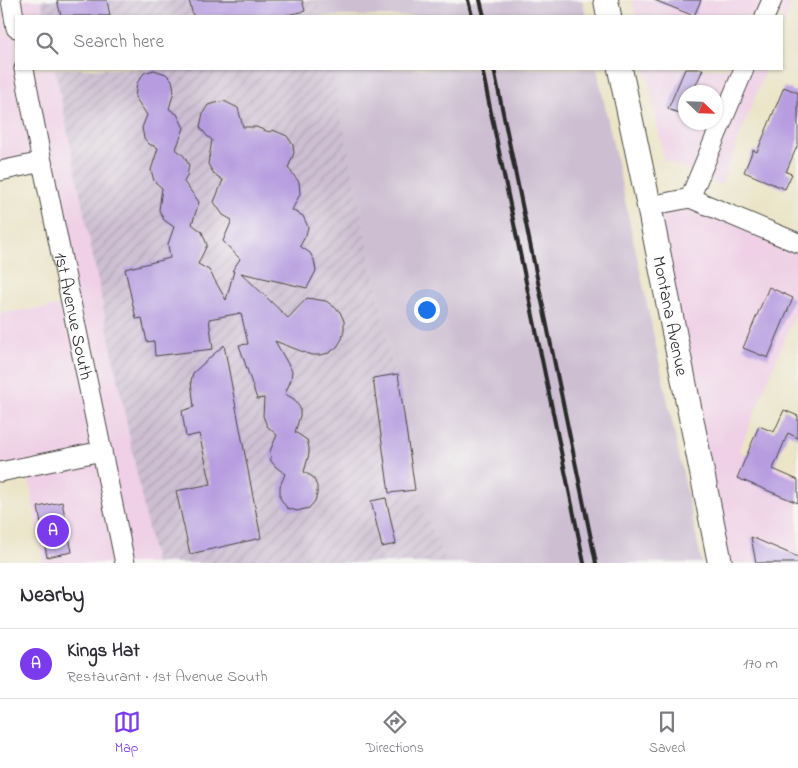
<!DOCTYPE html>
<meta charset="utf-8">
<style>
body{margin:0;font-family:"Indie Flower",sans-serif;background:#f2f2f3;color:#2b2b33}
.compass{position:absolute;left:678px;top:85px;width:45px;height:45px;border-radius:50%;background:#fff;box-shadow:0 1px 4px #0004;rotate:113deg}
.you{position:absolute;left:426px;top:309px;width:18px;height:18px;margin:-12px;border:4px solid #fff;border-radius:50%;background:#1a73e8;box-shadow:0 0 0 8px #1a73e833}
.badge{display:grid;place-items:center;width:32px;height:32px;border-radius:50%;background:#7c3aed;color:#fff;font-size:16px;font-weight:700}
.pin{position:absolute;translate:-50% -50%;border:2px solid #fff;box-shadow:0 1px 5px #0006}
.list{margin:0;padding:0;list-style:none}
h2{display:flex;justify-content:space-between;align-items:center;height:65px;margin:0;padding:0 20px;font-size:21px}
h2 small{font-size:16px;font-weight:400;color:#7c7c81}
.list li{display:grid;grid-template-columns:32px 1fr auto;gap:15px;align-items:center;box-sizing:border-box;height:70px;padding:0 20px;border-top:1px solid #e1e1e2}
.list b{display:block;font-size:19px;white-space:nowrap}
.list p{margin:0;font-size:16px;white-space:nowrap;color:#7c7c81}
.list em{font-size:16px;font-style:normal;color:#7c7c81}
.icon{flex:none;width:28px;height:28px;fill:none;stroke:currentColor;stroke-width:2;stroke-linecap:round;stroke-linejoin:round}
.map{position:relative;flex:none;width:798px;height:563px;overflow:hidden}
.search{position:absolute;background:#fff;box-shadow:0 1px 4px #0004;left:15px;right:15px;top:15px;height:55px;display:flex;align-items:center;gap:12px;box-sizing:border-box;padding:0 18px;border-radius:0px;color:#7c7c81;font-size:19px}
.sheet{height:135px;background:#fff}
nav{display:flex;justify-content:space-around;align-items:center;box-sizing:border-box;height:70px;border-top:1px solid #e1e1e2;background:#fff;font-size:14px;color:#7c7c81}
nav a{display:grid;justify-items:center;gap:2px}
nav .on{color:#7c3aed}
.map>svg:first-child{display:block}
</style>
<div class="map">
<svg width="798" height="563" viewBox="0 0 798 563">
<defs>
<pattern id="industrial-furrows" width="10" height="10" patternUnits="userSpaceOnUse" patternTransform="scale(1.25)"><rect width="10" height="10" fill="#cdbed2"/><path d="M-1 1l2-2M0 10L10 0M9 11l2-2" fill="none" stroke="#b0a3b4"/></pattern>
</defs>
<rect width="100%" height="100%" fill="#f6f6f2"/>
<filter id="ink" filterUnits="userSpaceOnUse"><feTurbulence type="fractalNoise" baseFrequency=".02" numOctaves="2"/><feDisplacementMap in="SourceGraphic" scale="10" xChannelSelector="R" yChannelSelector="G"/><feConvolveMatrix kernelMatrix="1 2 1 2 8 2 1 2 1" color-interpolation-filters="sRGB"/></filter>
<filter id="wash" filterUnits="userSpaceOnUse"><feTurbulence type="fractalNoise" baseFrequency=".0096" numOctaves="4" result="noise"/><feDisplacementMap in="SourceGraphic" scale="20" xChannelSelector="R" yChannelSelector="G"/><feGaussianBlur stdDeviation="1.12" result="paint"/><feColorMatrix in="noise" values="0 0 0 0 0 0 0 0 0 0 0 0 0 0 0 0 0 1.4 0 .05"/><feComposite in="paint" operator="in"/></filter>
<g filter="url(#wash)">
<rect width="100%" height="100%" fill="#ebe4c7"/>
<path fill="#efd0e6" fill-rule="evenodd" d="M 0,0 L 43,0 L 47,16 L 16,16 L 16,69 L 58,69 L 160,563 L 43,563 L 27,466 L 0,472 L 0,313 L 71,305 L 42,162 L 0,171 Z
M 632,0 L 793,0 L 782,29 L 782,16 L 635,16 Z
M 646,69 L 766,69 L 721,185 L 664,160 ZM 686,92 L 716,92 L 716,122 L 686,122 Z
M 690,198 L 798,243 L 798,307 L 739,451 L 798,476 L 798,563 L 721,563 L 649,206 Z"/>
<path fill="url(#industrial-furrows)" d="M 41,0 L 318,0 L 321,16 L 45,16 Z
M 55,69 L 332,69 L 421,503 L 447,563 L 155,563 Z"/>
<path fill="#cdbed2" d="M 318,0 L 582,0 L 586,16 L 321,16 Z
M 332,69 L 597,69 L 702,563 L 447,563 L 421,503 Z"/>
<g id="blocks">
<path fill="#b79de0" d="M 57,0 L 107,0 L 110,16 L 61,16 Z
M 189,0 L 302,0 L 305,11 L 283,16 L 193,16 Z
M 654,0 L 701,0 L 694,16 Z
M 685,69 L 703,69 L 693,92 L 686,92 L 686,116 L 668,109 Z
M 154,70 L 166,74 L 172,80 L 174,91 L 169,109 L 177,114 L 184,128 L 176,149 L 184,156 L 189,165 L 187,176 L 184,182 L 199,202 L 192,224 L 202,232 L 207,245 L 198,264 L 209,270 L 226,300 L 234,271 L 232,271 L 240,259 L 223,241 L 232,220 L 223,215 L 214,202 L 223,180 L 214,174 L 208,164 L 212,140 L 207,136 L 200,127 L 203,113 L 208,105 L 224,101 L 238,108 L 243,127 L 256,127 L 269,132 L 273,130 L 287,136 L 293,145 L 294,153 L 288,168 L 299,182 L 300,194 L 292,210 L 303,216 L 308,227 L 306,235 L 300,246 L 310,253 L 314,260 L 316,271 L 307,288 L 241,273 L 288,318 L 307,298 L 326,301 L 333,306 L 340,312 L 344,321 L 344,330 L 342,339 L 337,347 L 329,353 L 320,355 L 311,355 L 275,341 L 292,371 L 291,380 L 285,394 L 294,399 L 300,408 L 300,416 L 295,432 L 307,440 L 309,448 L 309,454 L 304,472 L 313,477 L 317,486 L 317,494 L 315,501 L 309,508 L 297,511 L 287,508 L 280,498 L 280,486 L 285,474 L 276,467 L 271,461 L 270,451 L 277,435 L 267,426 L 263,416 L 264,398 L 257,399 L 239,345 L 248,344 L 241,313 L 209,319 L 213,349 L 155,356 L 154,341 L 147,342 L 142,318 L 136,319 L 125,269 L 170,258 L 168,244 L 174,227 L 164,220 L 159,210 L 162,188 L 154,181 L 151,170 L 158,148 L 149,144 L 144,138 L 142,128 L 147,115 L 135,97 L 137,83 L 144,73 Z
M 784,87 L 798,93 L 798,144 L 786,172 L 792,174 L 785,189 L 744,172 L 753,150 L 757,152 Z
M 769,287 L 793,298 L 768,358 L 743,348 Z
M 224,345 L 261,538 L 190,554 L 176,491 L 211,484 L 199,434 L 186,437 L 182,411 L 194,407 L 191,381 L 193,373 Z
M 398,374 L 415,490 L 389,493 L 373,378 Z
M 784,410 L 798,416 L 798,438 L 788,433 L 773,469 L 798,480 L 798,503 L 737,478 L 759,426 L 774,432 Z
M 386,498 L 396,544 L 382,547 L 371,501 Z
M 62,502 L 72,552 L 47,557 L 38,507 Z
M 751,537 L 798,557 L 798,563 L 756,563 Z"/>
</g>
</g>
<g filter="url(#ink)">
<use href="#blocks" fill-opacity="0" stroke="#484742" stroke-width="1"/>
<g fill="none" stroke-linecap="round" stroke-linejoin="round">
<g stroke="#484742" stroke-width="21">
<g id="minor">
<path d="M 11,0 L 16,28"/>
<path d="M 765,16 L 772,0"/>
<path id="s1" d="M 24,69 L 42,162 L 125,563"/>
<path d="M 0,171 L 42,162"/>
<path d="M 690,198 L 744,69"/>
<path d="M 649,206 L 690,198 L 798,243"/>
<path d="M 0,472 L 102,451"/>
</g>
</g>
<g stroke="#484742" stroke-width="26">
<g id="major">
<path d="M 606,0 L 609,16"/>
<path id="s2" d="M 620,69 L 649,206 L 720,563"/>
</g>
</g>
<use href="#minor" stroke="#fff" stroke-width="19"/>
<use href="#major" stroke="#fff" stroke-width="24"/>
<path stroke="#2b2b2b" stroke-width="4" d="M 468,0 L 472,16
M 480,0 L 484,16
M 482,69 L 584,563
M 494,69 L 596,563"/>
</g>
</g>
<g text-anchor="middle" stroke-width="4" stroke-linejoin="round" paint-order="stroke">
<g font-size="18" fill="#2b2b2b" stroke="#f6f6f2">
<text dy="6" stroke="none"><textPath href="#s1" startOffset="252">1st Avenue South</textPath></text>
<text dy="6" stroke="none"><textPath href="#s2" startOffset="252">Montana Avenue</textPath></text>
</g>
</g>
</svg>
<svg class="compass" viewBox="-18 -18 36 36"><path d="M0-13l5 13h-10z" fill="#e53935"/><path d="M0 13l5-13h-10z" fill="#7c7c81"/></svg>
<div class="you"></div>
<div class="pin badge" style="left:53px;top:531px">A</div>
<div class="search"><svg class="icon" aria-label="search" viewBox="0 0 24 24"><circle cx="10" cy="10" r="6"/><path d="M15 15l6 6"/></svg>Search here</div>
</div>
<section class="sheet">
<h2>Nearby<small></small></h2>
<ul class="list">
<li><span class="badge">A</span><div><b>Kings Hat</b><p>Restaurant · 1st Avenue South</p></div><em>170 m</em></li>
</ul>
</section>
<nav>
<a class="on"><svg class="icon" aria-label="map" viewBox="0 0 24 24"><path d="M3 6l6-2 6 2 6-2v14l-6 2-6-2-6 2zM9 4v14M15 6v14"/></svg>Map</a>
<a><svg class="icon" aria-label="directions" viewBox="0 0 24 24"><path d="M12 3l9 9-9 9-9-9zM9 14v-3h6M13 9l2 2-2 2"/></svg>Directions</a>
<a><svg class="icon" aria-label="saved" viewBox="0 0 24 24"><path d="M7 4h10v16l-5-4-5 4z"/></svg>Saved</a>
</nav>
